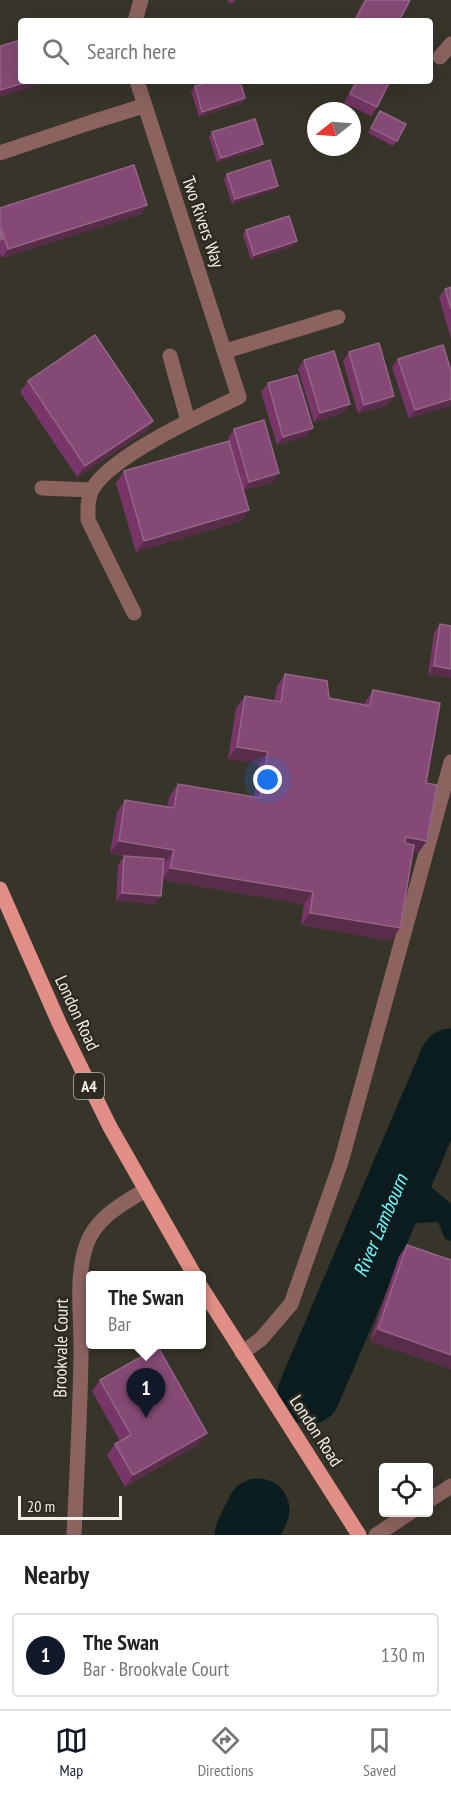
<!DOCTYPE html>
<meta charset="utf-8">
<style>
body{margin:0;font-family:"PT Sans Narrow",sans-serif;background:#f6f6f6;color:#222}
.controls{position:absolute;right:18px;bottom:18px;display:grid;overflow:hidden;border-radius:6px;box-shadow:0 6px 24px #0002}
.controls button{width:54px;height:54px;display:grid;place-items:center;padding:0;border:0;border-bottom:2px solid #e0e0e0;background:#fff;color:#222;font:30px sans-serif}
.compass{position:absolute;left:307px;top:102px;width:54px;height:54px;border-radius:50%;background:#fff;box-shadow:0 6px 24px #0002;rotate:253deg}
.scale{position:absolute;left:18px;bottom:15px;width:104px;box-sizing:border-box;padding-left:6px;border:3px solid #f1f0e9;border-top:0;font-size:16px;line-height:21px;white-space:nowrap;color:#f1f0e9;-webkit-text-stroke:4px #2d2b20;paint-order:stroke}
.you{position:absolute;left:268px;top:780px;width:21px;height:21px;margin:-15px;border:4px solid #fff;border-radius:50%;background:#1a73e8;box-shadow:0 0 0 9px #1a73e833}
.badge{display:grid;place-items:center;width:39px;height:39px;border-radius:50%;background:#111827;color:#fff;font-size:20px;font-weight:700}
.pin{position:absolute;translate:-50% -50px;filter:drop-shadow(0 2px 3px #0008)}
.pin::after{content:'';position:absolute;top:32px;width:21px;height:18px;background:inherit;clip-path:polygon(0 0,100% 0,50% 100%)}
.popup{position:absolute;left:86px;top:1271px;width:120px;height:78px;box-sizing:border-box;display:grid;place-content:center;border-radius:6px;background:#fff;filter:drop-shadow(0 2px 4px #0005);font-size:20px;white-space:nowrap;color:#767676}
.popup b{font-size:22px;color:#222}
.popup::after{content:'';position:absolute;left:50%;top:100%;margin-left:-12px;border:12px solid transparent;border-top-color:#fff}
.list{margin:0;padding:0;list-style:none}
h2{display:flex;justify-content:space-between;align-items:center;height:78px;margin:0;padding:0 24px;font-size:26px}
h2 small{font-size:20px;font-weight:400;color:#767676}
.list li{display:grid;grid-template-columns:39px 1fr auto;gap:18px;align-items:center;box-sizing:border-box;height:84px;margin:0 12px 12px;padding:0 12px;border:2px solid #e0e0e0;border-radius:6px}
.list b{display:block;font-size:22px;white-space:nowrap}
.list p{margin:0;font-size:20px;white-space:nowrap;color:#767676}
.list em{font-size:20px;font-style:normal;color:#767676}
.icon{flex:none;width:33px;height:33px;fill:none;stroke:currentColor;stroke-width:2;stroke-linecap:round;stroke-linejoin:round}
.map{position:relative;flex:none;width:451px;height:1535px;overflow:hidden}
.search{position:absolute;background:#fff;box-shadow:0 6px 24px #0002;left:18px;right:18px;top:18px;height:66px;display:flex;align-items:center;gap:15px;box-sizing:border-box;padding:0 21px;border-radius:6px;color:#767676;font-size:22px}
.sheet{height:174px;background:#fff}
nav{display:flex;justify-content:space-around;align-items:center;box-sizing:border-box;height:84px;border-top:2px solid #e0e0e0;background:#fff;font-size:16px;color:#767676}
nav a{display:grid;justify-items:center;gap:3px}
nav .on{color:#111827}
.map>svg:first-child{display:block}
</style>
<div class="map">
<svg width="451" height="1535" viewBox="0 0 451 1535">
<rect width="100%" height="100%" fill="#37352a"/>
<path fill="#0a1c1d" d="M 429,1185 L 451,1204 L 451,1241 L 445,1239 L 438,1222 L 412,1223 Z"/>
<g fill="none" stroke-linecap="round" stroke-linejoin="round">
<g stroke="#0a1c1d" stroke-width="63">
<path id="s1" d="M 309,1393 L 451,1060"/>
<path d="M 246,1535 L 258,1510"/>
</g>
<path stroke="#8c635f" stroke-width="15" d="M 0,153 L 92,122
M 242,1353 L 261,1339 L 291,1304 L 341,1162 L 451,762"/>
<path stroke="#8c635f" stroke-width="15" d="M 135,21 L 141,0
M 440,57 L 451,44
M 92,122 L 143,106
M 226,351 L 338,317
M 170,356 L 188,421
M 42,488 L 92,490
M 134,613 L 88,520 C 88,509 87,498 93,488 C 113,455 203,414 239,397 L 137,81
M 428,1501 L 451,1486
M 74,1535 C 77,1475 80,1415 81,1356 C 82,1321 75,1279 86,1246 C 95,1218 122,1204 145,1190
M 376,1535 L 411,1512"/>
<path stroke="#e18e86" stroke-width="15" d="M 0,889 L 60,1025 L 110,1127 L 195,1276
M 201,1287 L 359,1535"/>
</g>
<path fill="#773667" d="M 226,0 L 235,0 L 232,4 Z
M 364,0 L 410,0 L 399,21 L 353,21 Z
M 355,81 L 390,81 L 377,107 L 371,116 L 344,103 Z
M 195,86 L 245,98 L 242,103 L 199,117 L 191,91 Z
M 380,111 L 397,141 L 393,146 L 368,133 Z
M 212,132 L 263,144 L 260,149 L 217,162 L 209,137 Z
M 227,174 L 278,186 L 274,190 L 232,204 L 224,179 Z
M 0,208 L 141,214 L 2,258 L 0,253 Z
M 246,230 L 293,246 L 251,260 L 243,235 Z
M 451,287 L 451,339 L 439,297 L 445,289 Z
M 349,352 L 388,405 L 358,414 L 343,361 Z
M 398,359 L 451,371 L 409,419 L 392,367 Z
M 304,360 L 350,404 L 343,413 L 314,422 L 298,369 Z
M 28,381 L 153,421 L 145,432 L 77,477 L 20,392 Z
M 268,383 L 313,428 L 307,436 L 277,445 L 261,392 Z
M 234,429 L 273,482 L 243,491 L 241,521 L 136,552 L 116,483 L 124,471 L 229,441 L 228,438 Z
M 440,624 L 451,678 L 428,675 L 434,633 Z
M 285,674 L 329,698 L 364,704 L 373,690 L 426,783 L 418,853 L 413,852 L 400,928 L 391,941 L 301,925 L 304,904 L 162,880 L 155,904 L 116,901 L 118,865 L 124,856 L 110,853 L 117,812 L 125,800 L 167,807 L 169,797 L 178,784 L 254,797 L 259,764 L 228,759 L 236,708 L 245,696 L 274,701 L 277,686 Z
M 407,1245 L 451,1260 L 451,1369 L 370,1341 L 399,1256 Z
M 100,1380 L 207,1433 L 199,1444 L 125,1487 L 107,1455 L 115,1444 L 120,1441 L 92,1391 Z"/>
<path fill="#582d49" d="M 30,81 L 51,81 L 0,97 L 0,90 Z
M 245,98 L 242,103 L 199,117 L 202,112 Z
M 263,144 L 260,149 L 217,162 L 221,158 Z
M 278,186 L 274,190 L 232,204 L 235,199 Z
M 147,205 L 141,214 L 2,258 L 8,249 Z
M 297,241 L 293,246 L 251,260 L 254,255 Z
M 394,396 L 388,405 L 358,414 L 364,405 Z
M 451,399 L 451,406 L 409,419 L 415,410 Z
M 350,404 L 343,413 L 314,422 L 320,413 Z
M 153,421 L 145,432 L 77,477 L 85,466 Z
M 313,428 L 307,436 L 277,445 L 283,437 Z
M 279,473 L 273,482 L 243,491 L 249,482 Z
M 249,510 L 241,521 L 136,552 L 144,541 Z
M 434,666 L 451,669 L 451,678 L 428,675 Z
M 237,747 L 268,752 L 259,764 L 228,759 Z
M 406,837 L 427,841 L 418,853 L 398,849 Z
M 119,841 L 174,850 L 165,863 L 110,853 Z
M 170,868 L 313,892 L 304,904 L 162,880 Z
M 122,893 L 161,896 L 155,904 L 116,901 Z
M 310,913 L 400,928 L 391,941 L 301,925 Z
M 378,1329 L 451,1355 L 451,1369 L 370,1341 Z
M 207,1433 L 199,1444 L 125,1487 L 133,1475 Z"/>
<path fill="#844a75" stroke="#956487" stroke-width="1.5" d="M 366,0 L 410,0 L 399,21 L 355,21 Z
M 21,40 L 21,81 L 30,81 L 0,90 L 0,46 Z
M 212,81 L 240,81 L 245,98 L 202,112 L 195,86 Z
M 357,81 L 390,81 L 377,107 L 350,94 Z
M 380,111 L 406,124 L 397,141 L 371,128 Z
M 255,119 L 263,144 L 221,158 L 212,132 Z
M 270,160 L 278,186 L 235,199 L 227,174 Z
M 134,165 L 147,205 L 8,249 L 0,225 L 0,208 Z
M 289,216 L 297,241 L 254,255 L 246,230 Z
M 0,230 L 3,239 L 0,240 Z
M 451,287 L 451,309 L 445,289 Z
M 95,335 L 153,421 L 85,466 L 28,381 Z
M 379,343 L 394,396 L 364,405 L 349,352 Z
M 443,345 L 451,371 L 451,399 L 415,410 L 398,359 Z
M 334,351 L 350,404 L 320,413 L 304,360 Z
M 297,375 L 313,428 L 283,437 L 268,383 Z
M 264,420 L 279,473 L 249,482 L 234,429 Z
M 229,441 L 249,510 L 144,541 L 124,471 Z
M 440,624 L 451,626 L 451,669 L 434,666 Z
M 285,674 L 327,681 L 329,698 L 370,706 L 373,690 L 440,703 L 426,783 L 437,785 L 427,841 L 406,837 L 405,843 L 414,845 L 400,928 L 310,913 L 313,892 L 170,868 L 174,850 L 119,841 L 125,800 L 174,808 L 178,784 L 260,798 L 268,752 L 237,747 L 245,696 L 281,702 Z
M 124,856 L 164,859 L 161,896 L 122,893 Z
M 407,1245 L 451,1260 L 451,1355 L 378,1329 Z
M 158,1347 L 207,1433 L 133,1475 L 115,1444 L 131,1435 L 100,1380 Z"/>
<g text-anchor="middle" stroke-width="5" stroke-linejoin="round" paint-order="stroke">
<rect fill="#2d2b20" stroke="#b6b5ad" stroke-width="1.5" x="74" y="1073" width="30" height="26" rx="4.5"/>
<g font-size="16" font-weight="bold" fill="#f1f0e9">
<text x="89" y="1092">A4</text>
</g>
<g font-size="18" fill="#f1f0e9" stroke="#2d2b20">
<text transform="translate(203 222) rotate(71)" y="6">Two Rivers Way</text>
<text transform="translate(77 1013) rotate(65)" y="6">London Road</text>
<text transform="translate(61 1348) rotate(-89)" y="6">Brookvale Court</text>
<text transform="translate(316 1431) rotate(57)" y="6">London Road</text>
</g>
<g font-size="20" font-style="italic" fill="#6ffafe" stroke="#2d2b20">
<text dy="7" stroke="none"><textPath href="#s1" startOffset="182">River Lambourn</textPath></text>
</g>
</g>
</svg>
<div class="controls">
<button><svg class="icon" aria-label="locate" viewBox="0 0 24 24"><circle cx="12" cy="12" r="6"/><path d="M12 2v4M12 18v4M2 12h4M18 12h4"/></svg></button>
</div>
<svg class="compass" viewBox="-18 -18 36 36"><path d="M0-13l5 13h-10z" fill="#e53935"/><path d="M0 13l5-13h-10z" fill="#767676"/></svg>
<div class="scale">20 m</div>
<div class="you"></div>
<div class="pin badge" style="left:146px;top:1418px">1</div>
<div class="popup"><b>The Swan</b>Bar</div>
<div class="search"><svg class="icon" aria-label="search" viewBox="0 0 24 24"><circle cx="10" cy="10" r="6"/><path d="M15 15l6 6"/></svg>Search here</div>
</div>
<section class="sheet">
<h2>Nearby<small></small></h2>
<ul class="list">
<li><span class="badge">1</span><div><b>The Swan</b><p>Bar · Brookvale Court</p></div><em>130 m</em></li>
</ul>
</section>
<nav>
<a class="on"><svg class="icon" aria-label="map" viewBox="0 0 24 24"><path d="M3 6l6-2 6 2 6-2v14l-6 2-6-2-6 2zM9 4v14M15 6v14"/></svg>Map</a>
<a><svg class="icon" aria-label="directions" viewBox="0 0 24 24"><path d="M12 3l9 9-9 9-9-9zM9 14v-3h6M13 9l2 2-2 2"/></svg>Directions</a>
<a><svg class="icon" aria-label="saved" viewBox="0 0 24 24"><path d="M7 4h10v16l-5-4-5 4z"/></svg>Saved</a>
</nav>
